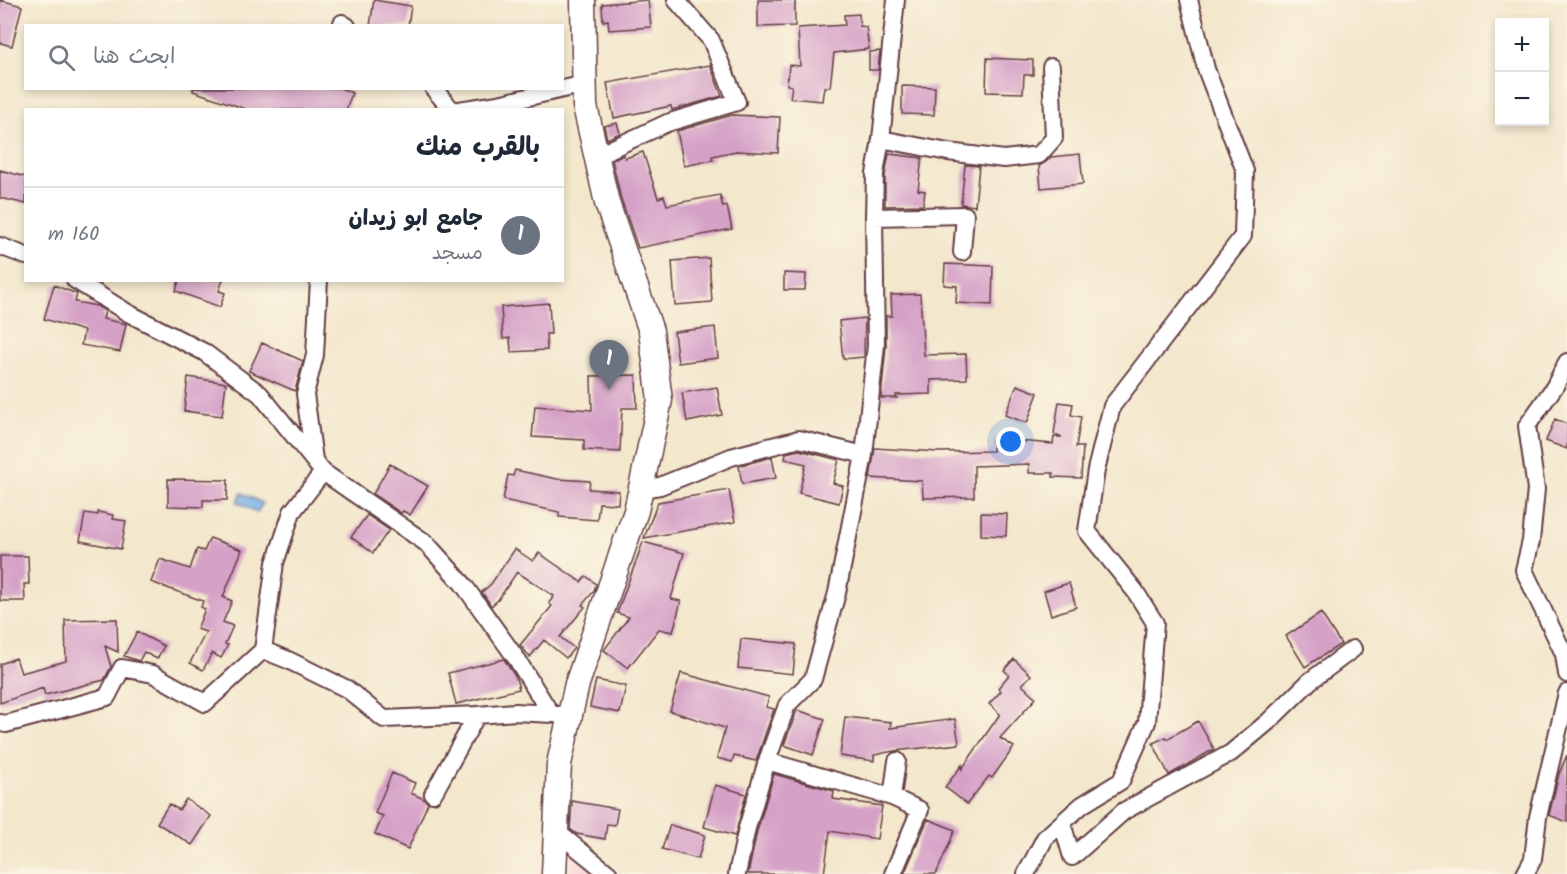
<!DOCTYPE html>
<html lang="ar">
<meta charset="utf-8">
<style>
body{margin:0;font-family:Kalam,"Playpen Sans Arabic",sans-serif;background:#f2f2f3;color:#1f2937;direction:rtl}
.controls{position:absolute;right:18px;top:18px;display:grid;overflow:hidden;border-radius:0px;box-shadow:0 3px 9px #0003}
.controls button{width:54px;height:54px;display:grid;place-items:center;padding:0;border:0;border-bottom:2px solid #e0e1e3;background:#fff;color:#1f2937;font:30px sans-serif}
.you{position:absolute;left:1011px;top:442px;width:21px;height:21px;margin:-15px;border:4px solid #fff;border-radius:50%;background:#1a73e8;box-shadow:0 0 0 9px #1a73e833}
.badge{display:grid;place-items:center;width:39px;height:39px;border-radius:50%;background:#b5179e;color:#fff;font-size:20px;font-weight:700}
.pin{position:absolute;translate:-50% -50px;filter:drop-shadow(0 2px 3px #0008)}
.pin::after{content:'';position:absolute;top:32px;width:21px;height:18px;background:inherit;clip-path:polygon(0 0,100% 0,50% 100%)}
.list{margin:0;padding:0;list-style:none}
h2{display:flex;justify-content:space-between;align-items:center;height:78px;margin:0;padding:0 24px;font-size:26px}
h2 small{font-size:20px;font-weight:400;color:#747a83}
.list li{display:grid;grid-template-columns:39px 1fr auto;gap:18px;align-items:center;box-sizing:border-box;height:96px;padding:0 24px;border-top:2px solid #e0e1e3}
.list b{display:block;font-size:22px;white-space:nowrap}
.list p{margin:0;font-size:20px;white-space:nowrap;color:#747a83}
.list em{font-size:20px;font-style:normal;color:#747a83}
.icon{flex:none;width:33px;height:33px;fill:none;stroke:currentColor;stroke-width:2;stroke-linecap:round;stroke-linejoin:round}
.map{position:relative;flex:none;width:1567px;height:874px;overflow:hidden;direction:ltr}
.search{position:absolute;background:#fff;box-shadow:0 3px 9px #0003;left:24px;top:24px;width:540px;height:66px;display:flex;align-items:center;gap:15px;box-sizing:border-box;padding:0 21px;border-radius:0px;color:#747a83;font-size:22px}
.panel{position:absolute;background:#fff;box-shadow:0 3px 9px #0003;left:24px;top:108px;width:540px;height:174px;border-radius:0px;direction:rtl}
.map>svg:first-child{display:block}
</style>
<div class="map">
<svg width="1567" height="874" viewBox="0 0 1567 874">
<rect width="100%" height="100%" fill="#fcf5e5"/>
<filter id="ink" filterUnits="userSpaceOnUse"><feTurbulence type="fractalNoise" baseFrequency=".0167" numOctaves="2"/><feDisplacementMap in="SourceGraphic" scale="12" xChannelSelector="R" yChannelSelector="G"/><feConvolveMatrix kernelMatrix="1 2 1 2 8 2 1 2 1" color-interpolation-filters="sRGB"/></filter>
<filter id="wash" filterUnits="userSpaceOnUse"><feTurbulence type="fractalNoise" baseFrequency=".008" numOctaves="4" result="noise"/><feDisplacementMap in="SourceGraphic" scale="24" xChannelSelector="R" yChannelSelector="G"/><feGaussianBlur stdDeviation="1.35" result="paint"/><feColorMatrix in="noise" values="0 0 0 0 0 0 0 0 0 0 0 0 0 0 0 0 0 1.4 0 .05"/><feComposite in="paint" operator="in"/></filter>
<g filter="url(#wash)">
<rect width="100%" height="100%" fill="#f3e7cc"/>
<path fill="#f7cfd3" d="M 572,852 L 599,874 L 570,874 Z"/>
<path fill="#7aafe8" stroke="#62678a" stroke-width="1.5" d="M 242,493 L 263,503 L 257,513 L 237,502 Z"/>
<g id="blocks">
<path fill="#d5a1c7" d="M 0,0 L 22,6 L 12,46 L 0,43 Z
M 374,0 L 411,6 L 408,26 L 370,26 Z
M 648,0 L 651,27 L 609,30 L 608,20 L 603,21 L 602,4 Z
M 758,0 L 795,0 L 795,26 L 758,27 Z
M 859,14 L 860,26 L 866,27 L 869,49 L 834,53 L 830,87 L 824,87 L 822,101 L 790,98 L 792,86 L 787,85 L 789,65 L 800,66 L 798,28 L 845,25 L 844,15 Z
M 880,51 L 878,70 L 869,70 L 869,52 Z
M 987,58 L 1033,60 L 1033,75 L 1024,75 L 1023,93 L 986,92 Z
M 710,65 L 722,96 L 672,110 L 671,106 L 614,118 L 607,83 Z
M 902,86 L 935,87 L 934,115 L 902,114 Z
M 193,88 L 340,88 L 352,93 L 346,110 L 249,110 L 193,91 Z
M 732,115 L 780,117 L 778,153 L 736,151 L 712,156 L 713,160 L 684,166 L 677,131 Z
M 617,123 L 620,133 L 607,139 L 604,126 Z
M 643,152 L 658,198 L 664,196 L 667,205 L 720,195 L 723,207 L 727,206 L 732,229 L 638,248 L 621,199 L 612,160 L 624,155 L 625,158 Z
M 889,154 L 922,158 L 918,190 L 925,191 L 923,205 L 885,206 L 885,175 Z
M 1080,154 L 1083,184 L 1041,188 L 1039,166 L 1046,162 L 1051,157 Z
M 965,165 L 979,166 L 975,206 L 961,204 Z
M 0,170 L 26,177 L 26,204 L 0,198 Z
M 709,258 L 712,302 L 675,305 L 672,261 Z
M 945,264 L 993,266 L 992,305 L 956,303 L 957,286 L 944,285 Z
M 784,273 L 806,274 L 805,290 L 784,290 Z
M 179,280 L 223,280 L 219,291 L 225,293 L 220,307 L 176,291 Z
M 54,285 L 77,294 L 75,302 L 97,306 L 105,311 L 103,319 L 126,324 L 120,352 L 81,345 L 84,331 L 44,319 Z
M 920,294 L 924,355 L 966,354 L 967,379 L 931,380 L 931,394 L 896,395 L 897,398 L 881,398 L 886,346 L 886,316 L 892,316 L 891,295 Z
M 549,303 L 551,334 L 546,334 L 547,350 L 511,352 L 510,338 L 503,339 L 501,307 Z
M 865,318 L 864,357 L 843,359 L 839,321 Z
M 715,327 L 718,358 L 678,363 L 674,332 Z
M 262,343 L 303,361 L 295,391 L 249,371 Z
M 636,375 L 637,408 L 622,408 L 620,452 L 584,450 L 584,440 L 532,437 L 535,406 L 592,410 L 591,376 Z
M 188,377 L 226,383 L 222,416 L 184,411 Z
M 1017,385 L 1038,393 L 1027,423 L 1005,415 Z
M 717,387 L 722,415 L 687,422 L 682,393 Z
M 1059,402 L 1073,404 L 1071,415 L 1081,417 L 1076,447 L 1083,447 L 1081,478 L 1053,477 L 1053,473 L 1029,473 L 1029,464 L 974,466 L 974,497 L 923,498 L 922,481 L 870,478 L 875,448 L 938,452 L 993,451 L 993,441 L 1020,439 L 1019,441 L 1053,444 L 1054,437 L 1062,437 L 1054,434 Z
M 1555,419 L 1567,424 L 1567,449 L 1546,441 Z
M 799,450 L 839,460 L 833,483 L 843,486 L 839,503 L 799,493 L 806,464 L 785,459 L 786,453 Z
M 772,457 L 776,478 L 742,484 L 739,466 Z
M 390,464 L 428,486 L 410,515 L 403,511 L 401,513 L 373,494 Z
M 515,470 L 557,479 L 590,481 L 589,489 L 619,491 L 618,504 L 599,503 L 597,520 L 559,517 L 559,512 L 503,500 L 508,475 L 513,476 Z
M 168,479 L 228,480 L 227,500 L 203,500 L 203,507 L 168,506 Z
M 729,490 L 735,522 L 644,538 L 658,502 Z
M 98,512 L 113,515 L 112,519 L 126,521 L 121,549 L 80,541 L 85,513 L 98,515 Z
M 981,513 L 1007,514 L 1006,536 L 981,535 Z
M 367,515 L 389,530 L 373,553 L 351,537 Z
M 210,538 L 242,550 L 223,597 L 232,601 L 223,622 L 233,626 L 225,644 L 228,645 L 221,658 L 212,653 L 203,670 L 190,663 L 206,632 L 197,629 L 205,609 L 201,607 L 203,601 L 151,582 L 160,559 L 190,569 L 197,549 L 204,551 Z
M 643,542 L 684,553 L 671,599 L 681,601 L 673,632 L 659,629 L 628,668 L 604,650 L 629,617 L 617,613 Z
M 515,549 L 533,561 L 539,553 L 581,582 L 586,576 L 596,584 L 594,591 L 582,605 L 585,607 L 560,637 L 574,648 L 566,658 L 544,640 L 530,657 L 520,645 L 552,606 L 549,603 L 554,596 L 517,572 L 498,600 L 491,606 L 482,592 L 491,584 Z
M 0,556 L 28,556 L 29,584 L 24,584 L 25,601 L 0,601 Z
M 1069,583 L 1076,607 L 1051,615 L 1044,591 Z
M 1321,613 L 1341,644 L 1305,667 L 1286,636 Z
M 117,619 L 118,652 L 105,646 L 111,667 L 104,680 L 45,695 L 43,688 L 0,703 L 0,664 L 16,658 L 21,673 L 66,661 L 65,620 Z
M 137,632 L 164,646 L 157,659 L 144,652 L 139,661 L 124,656 Z
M 741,639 L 796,644 L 793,674 L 738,668 Z
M 504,659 L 516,678 L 519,689 L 456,704 L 448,673 Z
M 1014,659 L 1031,675 L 1022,685 L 1036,698 L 1000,738 L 1014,747 L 992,778 L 989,776 L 967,804 L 945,787 L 962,765 L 962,769 L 1000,714 L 989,704 L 1001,691 L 998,688 L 1009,675 L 1004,670 Z
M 681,673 L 769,697 L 766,707 L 774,709 L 756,761 L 734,756 L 732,762 L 717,758 L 725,728 L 670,711 Z
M 596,680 L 626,686 L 620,713 L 590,707 Z
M 797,710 L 825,719 L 813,755 L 784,745 Z
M 845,717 L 891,722 L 890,728 L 955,719 L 959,744 L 894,751 L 874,755 L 874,761 L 840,756 Z
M 1198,721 L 1214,749 L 1169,775 L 1153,743 L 1166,737 L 1167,739 Z
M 1567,755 L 1567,822 L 1549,815 L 1559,774 Z
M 392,773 L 415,783 L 411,793 L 424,799 L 428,803 L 408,849 L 375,834 L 383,816 L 375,813 Z
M 774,774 L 834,791 L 833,799 L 882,806 L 877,839 L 830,831 L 824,874 L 748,874 L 757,831 Z
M 715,785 L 746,794 L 735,836 L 704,827 Z
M 186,799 L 211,816 L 192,845 L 157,823 L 169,804 L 179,810 Z
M 572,801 L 618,809 L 615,825 L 607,824 L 605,839 L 577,834 L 570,829 Z
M 928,819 L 955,830 L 941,863 L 936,874 L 904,874 Z
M 670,825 L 705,835 L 698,859 L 662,849 Z"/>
</g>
</g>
<g filter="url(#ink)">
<use href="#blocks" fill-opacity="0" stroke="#633d43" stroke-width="1.5"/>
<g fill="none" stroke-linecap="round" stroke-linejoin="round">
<g stroke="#633d43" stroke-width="20">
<path id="street" d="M 342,23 L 347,26
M 433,88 L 452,110
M 459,110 L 498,104 L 585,84
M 881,139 L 948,152 L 1004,159 L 1039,155 L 1054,138 L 1051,67
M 596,156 L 667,123 L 737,102 L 711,40 L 676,0
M 874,217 L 965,215 L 962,252
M 0,246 L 26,256
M 75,280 L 128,313 L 204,352 L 260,394 L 323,472
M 1567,362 L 1555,386 L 1527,426 L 1536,489 L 1531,541 L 1524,570 L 1564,654 L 1567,674
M 314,460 L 305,394 L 315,355 L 319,280
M 641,489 L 660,486 L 731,457 L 799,439 L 864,455
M 551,714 L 516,658 L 463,584 L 426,543 L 323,472 L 292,512 L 275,563 L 263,650 L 288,660 L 347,689 L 384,719 L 477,715 L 515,712 L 571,715
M 0,723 L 6,724 L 107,697 L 122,668 L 153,674 L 205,703 L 263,650
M 767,761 L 892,797 L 897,761
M 433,794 L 477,715
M 892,797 L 920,810 L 893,874
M 1062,823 L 1072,857 L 1124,811 L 1231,753 L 1269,721 L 1310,681 L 1353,649
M 556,831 L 609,874
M 737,874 L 747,828 L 767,761 L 787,705 L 813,679 L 837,593 L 864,455 L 876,345 L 874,217 L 875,174 L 881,139 L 896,0
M 1026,874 L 1045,838 L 1082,805 L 1121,781 L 1147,722 L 1155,623 L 1135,591 L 1087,531 L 1096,470 L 1112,406 L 1243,236 L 1245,171 L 1206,69 L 1189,0
M 1525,874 L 1533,859 L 1538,817 L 1567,693"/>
</g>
<g stroke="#633d43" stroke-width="27">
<path id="secondary" d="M 554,874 L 559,764 L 577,684 L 636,511 L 660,400 L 651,331 L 607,203 L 585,106 L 583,0"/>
</g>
<use href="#street" stroke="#fff" stroke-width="16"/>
<use href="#secondary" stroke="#fff" stroke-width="24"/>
</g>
</g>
</svg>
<div class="controls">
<button>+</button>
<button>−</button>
</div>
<div class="you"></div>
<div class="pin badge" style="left:609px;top:390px;background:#6b7280">1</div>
<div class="search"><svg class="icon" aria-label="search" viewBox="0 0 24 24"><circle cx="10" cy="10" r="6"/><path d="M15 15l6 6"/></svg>ابحث هنا</div>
<section class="panel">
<h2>بالقرب منك<small></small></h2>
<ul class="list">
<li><span class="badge" style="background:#6b7280">1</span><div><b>جامع ابو زيدان</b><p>مسجد</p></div><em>160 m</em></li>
</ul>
</section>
</div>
